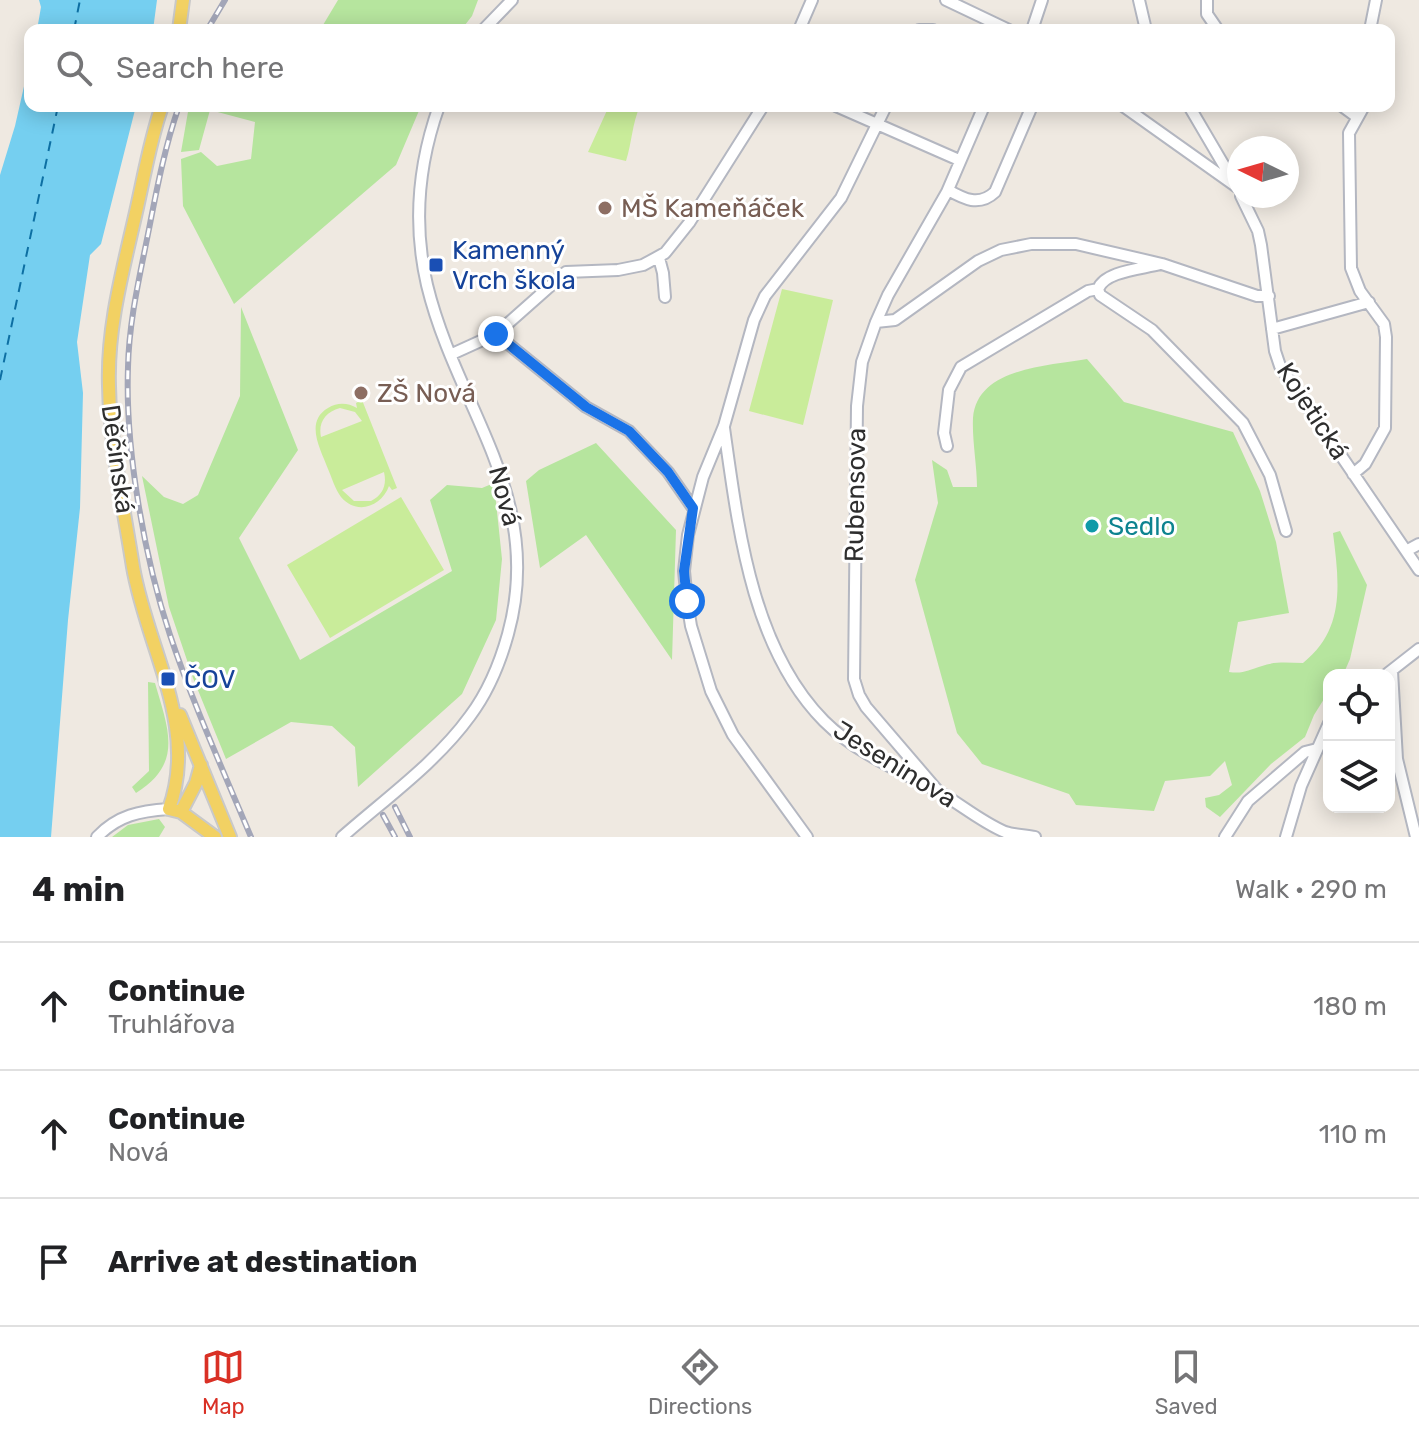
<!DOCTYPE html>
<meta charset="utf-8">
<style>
body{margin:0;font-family:Rubik,sans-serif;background:#f6f6f6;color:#202124}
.controls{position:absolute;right:24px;bottom:24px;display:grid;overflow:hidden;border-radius:16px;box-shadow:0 4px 20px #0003}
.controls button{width:72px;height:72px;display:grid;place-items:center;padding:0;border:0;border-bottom:2px solid #e0e0e0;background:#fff;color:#202124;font:40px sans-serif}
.compass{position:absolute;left:1227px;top:136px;width:72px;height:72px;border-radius:50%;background:#fff;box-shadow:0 4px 20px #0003;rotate:275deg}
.stop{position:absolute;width:24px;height:24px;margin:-18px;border:6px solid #1a73e8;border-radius:50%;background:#fff}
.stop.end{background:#1a73e8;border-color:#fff;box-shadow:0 2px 8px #0008}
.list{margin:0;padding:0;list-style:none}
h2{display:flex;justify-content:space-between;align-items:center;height:104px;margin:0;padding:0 32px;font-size:34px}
h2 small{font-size:26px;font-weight:400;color:#757577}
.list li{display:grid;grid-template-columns:52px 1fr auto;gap:24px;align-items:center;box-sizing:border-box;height:128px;padding:0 32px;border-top:2px solid #e0e0e0}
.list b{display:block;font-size:30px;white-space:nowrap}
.list p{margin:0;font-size:26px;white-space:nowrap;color:#757577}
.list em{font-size:26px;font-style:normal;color:#757577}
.icon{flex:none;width:44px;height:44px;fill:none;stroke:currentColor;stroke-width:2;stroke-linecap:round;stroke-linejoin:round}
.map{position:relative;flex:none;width:1419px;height:837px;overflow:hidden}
.search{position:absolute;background:#fff;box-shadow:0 4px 20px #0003;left:24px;right:24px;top:24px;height:88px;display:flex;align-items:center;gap:20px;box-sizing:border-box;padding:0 28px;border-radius:16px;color:#757577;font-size:30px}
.sheet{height:488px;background:#fff}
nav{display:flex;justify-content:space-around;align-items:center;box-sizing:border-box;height:112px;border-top:2px solid #e0e0e0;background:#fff;font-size:22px;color:#757577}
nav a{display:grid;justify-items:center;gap:4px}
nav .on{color:#d93025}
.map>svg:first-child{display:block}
</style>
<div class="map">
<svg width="1419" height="837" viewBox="0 0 1419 837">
<rect width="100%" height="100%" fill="#efe9e1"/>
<path fill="#b6e59e" d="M 338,0 L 478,0 L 472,16 L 461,30 L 320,30 Z
M 189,106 L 421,106 L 396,165 L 234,304 L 183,206 L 181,159 L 201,152 L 217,166 L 251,159 L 255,122 L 210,110 L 199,150 L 181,152 Z
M 241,307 L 298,450 L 239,538 L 300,660 L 452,571 L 430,500 L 447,485 L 482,488 L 494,483 L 502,559 L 496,620 L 462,694 L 358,787 L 355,747 L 332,726 L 291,722 L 226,759 L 193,678 L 169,607 L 142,476 L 164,497 L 183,504 L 198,495 L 240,396 Z
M 1087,359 L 1124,402 L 1233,432 L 1260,491 L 1276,542 L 1289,613 L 1238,622 L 1229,672 C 1244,674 1248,670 1262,666 C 1275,661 1289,663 1303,663 C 1346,629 1339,582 1333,533 L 1340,531 L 1367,585 L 1350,659 L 1343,675 L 1329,675 L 1329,691 L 1314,715 L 1305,737 L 1271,764 L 1220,817 L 1206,807 L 1205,798 L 1219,795 L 1232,785 L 1225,761 L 1210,776 L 1165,781 L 1154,811 L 1076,805 L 1069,794 L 982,764 L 957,733 L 915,580 L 938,503 L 932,460 L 947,470 L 953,487 L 977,487 C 977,465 972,441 973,418 C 977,367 1049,366 1087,359 Z
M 596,443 L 676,530 L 672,660 L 586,535 L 540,568 L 526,481 L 539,470 Z
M 148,682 L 155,683 C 168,729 184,763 136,793 L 132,787 L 149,771 Z
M 159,819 L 165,827 L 159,837 L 112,837 L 128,825 Z"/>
<path fill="#c9ec9a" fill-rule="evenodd" d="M 609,106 L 640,106 C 632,124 632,142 626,161 L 588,152 Z
M 782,289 L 833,300 L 803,425 L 749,411 Z
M 362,400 L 397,488 L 392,490 L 389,486 C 382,506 357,516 341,497 C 335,489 332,478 328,469 C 321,450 304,422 328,408 C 338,402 348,403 357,408 L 356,403 ZM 340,408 L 355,412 L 362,421 L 321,437 C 318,423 325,412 340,408 ZM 384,472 C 387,485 383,495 371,501 L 354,501 L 342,490 Z
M 401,497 L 444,570 L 330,638 L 287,565 Z"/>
<path fill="#75cff0" d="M 39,0 L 157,0 L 153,30 L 37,30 L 41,7 Z
M 30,60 L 30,106 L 136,106 L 101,244 L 90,255 L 77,342 L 83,393 L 80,508 L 68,620 L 51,837 L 0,837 L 0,175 L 15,126 Z"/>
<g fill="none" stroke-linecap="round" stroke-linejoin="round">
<path stroke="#0d6fa3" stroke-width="2" stroke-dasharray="10 8" stroke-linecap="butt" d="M 74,30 L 80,0
M 0,380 L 58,106"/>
<g stroke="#b4b7c1" stroke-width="14">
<path id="minor" d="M 946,0 L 1009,30
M 1139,0 L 1146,30
M 1207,0 L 1207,14 L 1218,30
M 483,30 L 512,0
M 799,30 L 812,0
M 919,30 L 933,30
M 1032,30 L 1042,0
M 1370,30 L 1376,0
M 836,106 L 959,160
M 1123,106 L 1237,187
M 1189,106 L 1236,186
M 1342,106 L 1357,117
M 948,190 C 964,199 979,207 995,192 L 1032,106
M 1241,196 L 1258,231 L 1261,245 L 1275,351 L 1280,366 L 1419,570
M 659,258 L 663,273 L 665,297
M 1160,264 C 1142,269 1105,271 1098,289 L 1100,295 L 1152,330 L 1243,423 L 1270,475 L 1286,531
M 876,322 L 895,320 L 978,261 L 1001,250 L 1031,244 L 1076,244 L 1162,264 L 1257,296 L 1269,296
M 1272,329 L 1369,302
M 496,334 L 586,407 L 629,431 L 668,472 L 693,508
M 452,354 L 496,334 L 566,272 L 618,270 L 643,265 L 665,253 L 689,223 L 763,106
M 724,428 C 738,526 751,647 824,721 C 854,751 895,769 932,788 C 957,801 979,821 1005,832 C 1014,835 1025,835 1035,837
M 947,446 L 944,433 L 949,390 L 961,367 L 1088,291 L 1098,289
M 1353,474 L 1365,464 L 1385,428 L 1386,337 L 1384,324 L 1360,291 L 1351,268 L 1349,133 L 1364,106
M 1406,551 L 1419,544
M 1392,671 L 1397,759 L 1416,837
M 1387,674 L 1419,649
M 938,791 L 866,707 L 859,695 L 854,679 L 857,406 L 862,362 L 876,322 L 888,295 L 947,192 L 984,106
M 97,837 C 118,815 140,811 169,809
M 342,837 C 385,799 436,763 470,716 C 488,692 500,663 508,634 C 546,497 457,409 427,285 C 413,225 418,165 439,106
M 807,837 L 733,735 L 711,691 L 691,626 L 687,601 L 684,571 L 688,535 L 703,477 L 724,426 L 754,320 L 765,296 L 841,198 L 886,106
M 1225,837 L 1248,801 L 1305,752 L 1317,749
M 1286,837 L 1301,786 L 1329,723"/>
</g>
<g stroke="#c9c9c9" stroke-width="16">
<path id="major" d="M 179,30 L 183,0
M 162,106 C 150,140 144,177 136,212 C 123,270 107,327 109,386 C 110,446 124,509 133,567 C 147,649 199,726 169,809 L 181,812 L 215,837
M 180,715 L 230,837
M 181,812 L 196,783 L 201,765"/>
</g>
<use href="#minor" stroke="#fff" stroke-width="10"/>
<use href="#major" stroke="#f2d163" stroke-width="12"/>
<g stroke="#a3a6b8" stroke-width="6">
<path id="rail" d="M 207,30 L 225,0
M 179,106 C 165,146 157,188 149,229 C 140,275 129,320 128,367 C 125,448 144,557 170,635 C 193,704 223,770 251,837
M 395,807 L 410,837
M 383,815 L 395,837"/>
</g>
<use href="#rail" stroke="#fff" stroke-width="3" stroke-dasharray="9" stroke-linecap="butt"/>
</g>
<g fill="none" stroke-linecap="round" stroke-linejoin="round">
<path stroke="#1a73e8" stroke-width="10" d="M 496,334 L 586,407 L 629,431 L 668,472 L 693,508 L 684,571 L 687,601"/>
</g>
<g fill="#8d6e63" stroke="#fff" stroke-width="3">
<circle cx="605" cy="208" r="8"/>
<circle cx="361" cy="393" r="8"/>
</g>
<g fill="#1a4fb4" stroke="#fff" stroke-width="3">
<rect x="428" y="257" width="16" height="16" rx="4"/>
<rect x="160" y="671" width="16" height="16" rx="4"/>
</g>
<circle fill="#0f9aa8" stroke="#fff" stroke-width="3" cx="1092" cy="526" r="8"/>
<g text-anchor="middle" stroke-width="6" stroke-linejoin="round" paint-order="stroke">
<g font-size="26" fill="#785e54" stroke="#fff" text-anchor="start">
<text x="621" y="217">MŠ Kameňáček</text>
<text x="377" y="402">ZŠ Nová</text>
</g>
<g font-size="26" fill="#164399" stroke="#fff" text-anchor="start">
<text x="452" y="259">Kamenný<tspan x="452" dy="30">Vrch škola</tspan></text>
<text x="184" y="688">ČOV</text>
</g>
<g font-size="26" fill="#2e2e2e" stroke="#fff">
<text transform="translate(1313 411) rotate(57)" y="9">Kojetická</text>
<text transform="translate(118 459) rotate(82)" y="9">Děčínská</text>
<text transform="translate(855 495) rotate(-89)" y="9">Rubensova</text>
<text transform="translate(505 496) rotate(75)" y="9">Nová</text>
<text transform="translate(895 764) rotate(32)" y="9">Jeseninova</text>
</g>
<g font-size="26" fill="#0d838f" stroke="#fff" text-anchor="start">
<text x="1108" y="535">Sedlo</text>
</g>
</g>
</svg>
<div class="controls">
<button><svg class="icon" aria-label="locate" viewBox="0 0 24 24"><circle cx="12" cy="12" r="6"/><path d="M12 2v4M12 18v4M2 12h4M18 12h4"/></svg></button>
<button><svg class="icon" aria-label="layers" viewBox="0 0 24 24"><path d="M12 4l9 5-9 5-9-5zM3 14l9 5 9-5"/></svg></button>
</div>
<svg class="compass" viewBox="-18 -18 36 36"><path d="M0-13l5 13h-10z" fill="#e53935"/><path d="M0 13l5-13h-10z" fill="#757577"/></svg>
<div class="stop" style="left:687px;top:601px"></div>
<div class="stop end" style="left:496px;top:334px"></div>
<div class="search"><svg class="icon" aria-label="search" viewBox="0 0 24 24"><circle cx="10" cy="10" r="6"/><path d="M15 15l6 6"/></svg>Search here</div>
</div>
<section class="sheet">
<h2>4 min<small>Walk · 290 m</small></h2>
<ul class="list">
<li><svg class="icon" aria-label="ahead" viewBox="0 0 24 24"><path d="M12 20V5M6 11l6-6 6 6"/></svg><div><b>Continue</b><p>Truhlářova</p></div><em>180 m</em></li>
<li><svg class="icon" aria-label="ahead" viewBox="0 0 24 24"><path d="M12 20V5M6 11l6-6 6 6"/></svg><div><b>Continue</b><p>Nová</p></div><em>110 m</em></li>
<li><svg class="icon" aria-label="arrive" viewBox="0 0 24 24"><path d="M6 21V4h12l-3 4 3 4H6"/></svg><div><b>Arrive at destination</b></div></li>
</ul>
</section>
<nav>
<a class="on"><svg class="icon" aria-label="map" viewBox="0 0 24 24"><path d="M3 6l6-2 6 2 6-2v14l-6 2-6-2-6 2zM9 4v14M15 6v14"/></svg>Map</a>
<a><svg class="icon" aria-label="directions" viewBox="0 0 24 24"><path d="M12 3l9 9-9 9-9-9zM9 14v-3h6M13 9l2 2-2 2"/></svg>Directions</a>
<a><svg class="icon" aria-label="saved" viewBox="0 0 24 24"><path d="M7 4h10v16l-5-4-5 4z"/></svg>Saved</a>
</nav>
